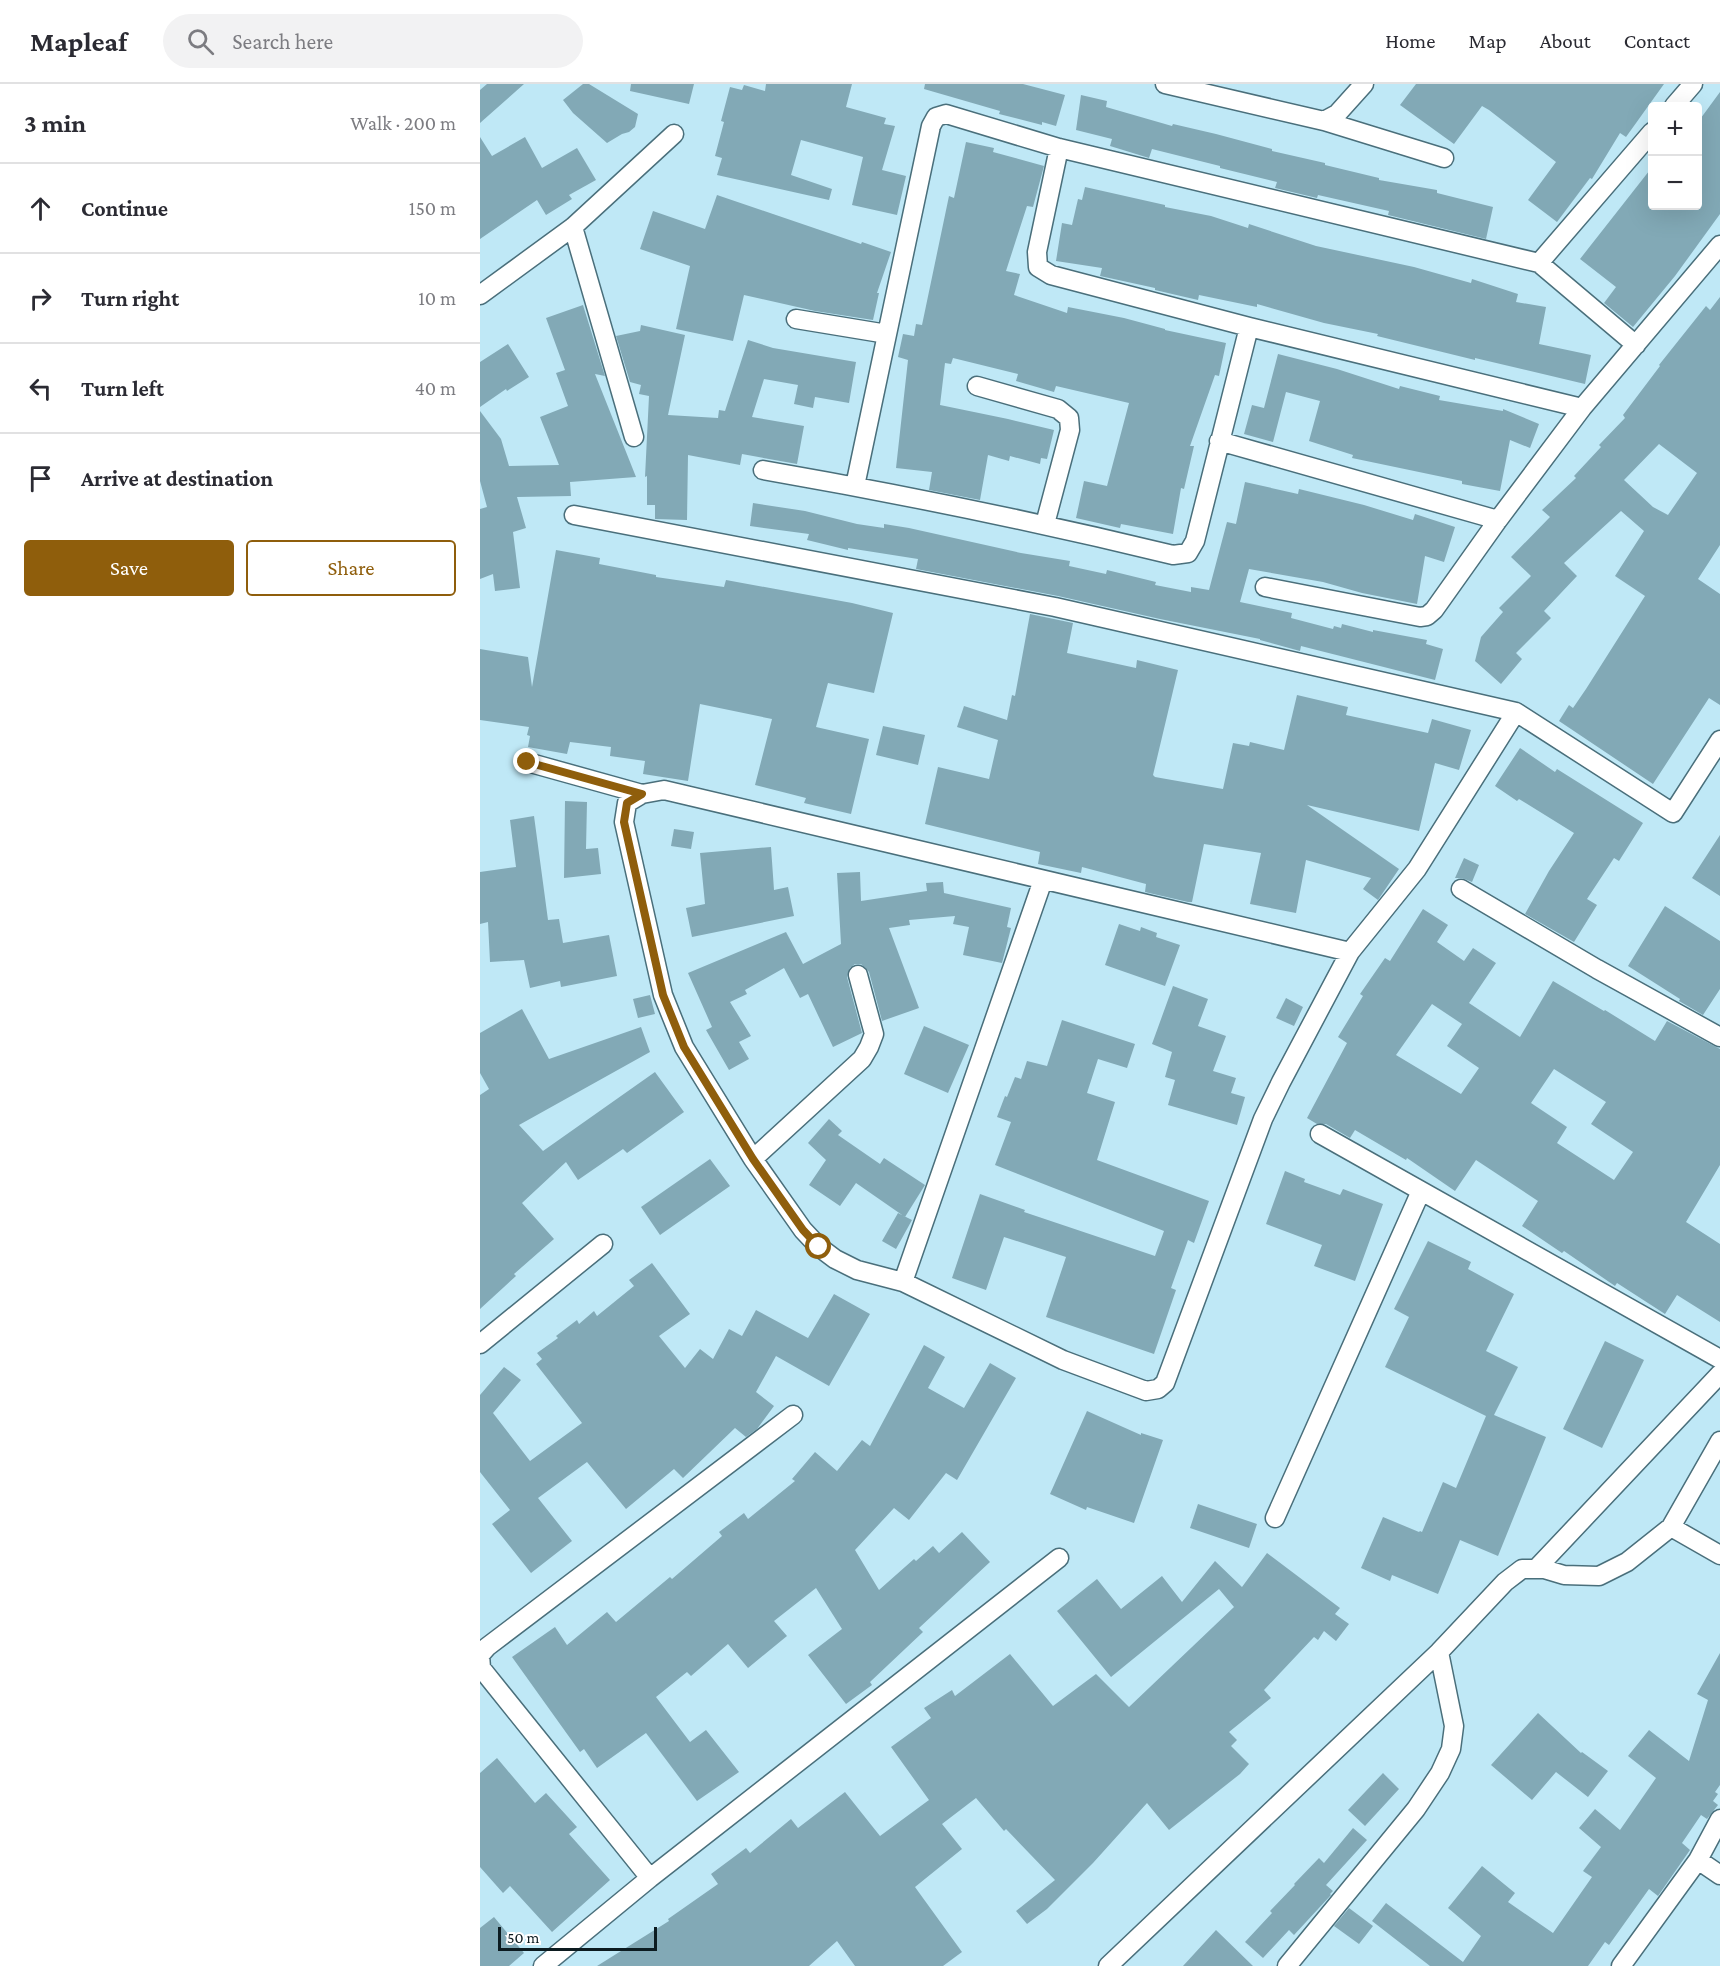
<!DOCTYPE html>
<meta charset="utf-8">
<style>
body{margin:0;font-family:"Crimson Pro",serif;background:#f2f2f3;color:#2b2b33}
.controls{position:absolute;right:18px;top:18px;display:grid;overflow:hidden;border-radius:6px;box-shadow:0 6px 24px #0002}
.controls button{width:54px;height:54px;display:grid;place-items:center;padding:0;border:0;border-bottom:2px solid #e1e1e2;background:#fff;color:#2b2b33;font:30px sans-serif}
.scale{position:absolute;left:18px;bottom:15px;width:159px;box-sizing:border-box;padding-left:6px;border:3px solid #0c1b20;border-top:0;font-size:16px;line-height:21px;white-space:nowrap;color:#0c1b20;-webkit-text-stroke:4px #fff;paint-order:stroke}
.stop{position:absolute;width:18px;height:18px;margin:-14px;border:4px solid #8f5e0c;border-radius:50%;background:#fff}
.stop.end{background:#8f5e0c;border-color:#fff;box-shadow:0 2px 6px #0008}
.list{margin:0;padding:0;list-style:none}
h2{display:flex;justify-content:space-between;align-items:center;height:78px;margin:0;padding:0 24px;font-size:26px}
h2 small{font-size:20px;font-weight:400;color:#7c7c81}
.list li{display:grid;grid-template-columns:39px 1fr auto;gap:18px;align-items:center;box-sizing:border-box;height:90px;padding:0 24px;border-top:2px solid #e1e1e2}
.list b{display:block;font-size:22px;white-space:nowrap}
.list em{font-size:20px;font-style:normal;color:#7c7c81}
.actions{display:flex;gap:12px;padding:18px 24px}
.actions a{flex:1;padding:14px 0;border:2px solid #8f5e0c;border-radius:6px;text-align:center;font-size:21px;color:#8f5e0c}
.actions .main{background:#8f5e0c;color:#fff}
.icon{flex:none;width:33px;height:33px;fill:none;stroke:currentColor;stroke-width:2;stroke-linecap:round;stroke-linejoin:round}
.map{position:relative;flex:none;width:1240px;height:1882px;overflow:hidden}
header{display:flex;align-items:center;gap:36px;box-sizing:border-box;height:84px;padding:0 30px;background:#fff;border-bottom:2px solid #e1e1e2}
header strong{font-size:28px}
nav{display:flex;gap:33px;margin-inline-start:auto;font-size:21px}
.search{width:420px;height:54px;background:#f2f2f3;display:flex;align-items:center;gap:15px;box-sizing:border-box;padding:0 21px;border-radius:33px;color:#7c7c81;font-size:22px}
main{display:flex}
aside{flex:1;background:#fff}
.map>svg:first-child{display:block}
</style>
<header>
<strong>Mapleaf</strong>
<div class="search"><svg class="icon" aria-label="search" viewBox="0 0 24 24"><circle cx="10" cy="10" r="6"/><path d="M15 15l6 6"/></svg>Search here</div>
<nav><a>Home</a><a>Map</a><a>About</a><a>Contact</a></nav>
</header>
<main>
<aside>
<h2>3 min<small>Walk · 200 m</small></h2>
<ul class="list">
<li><svg class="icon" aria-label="ahead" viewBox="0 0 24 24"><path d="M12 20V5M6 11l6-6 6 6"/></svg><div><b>Continue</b></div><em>150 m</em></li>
<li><svg class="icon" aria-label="right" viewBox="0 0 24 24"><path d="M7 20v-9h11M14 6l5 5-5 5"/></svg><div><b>Turn right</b></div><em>10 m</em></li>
<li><svg class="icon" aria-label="left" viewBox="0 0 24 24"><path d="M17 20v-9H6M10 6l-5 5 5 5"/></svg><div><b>Turn left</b></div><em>40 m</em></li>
<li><svg class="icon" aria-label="arrive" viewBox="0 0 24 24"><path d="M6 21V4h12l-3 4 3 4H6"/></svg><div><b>Arrive at destination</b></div></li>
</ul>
<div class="actions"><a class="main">Save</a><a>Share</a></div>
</aside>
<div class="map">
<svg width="1240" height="1882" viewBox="0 0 1240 1882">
<rect width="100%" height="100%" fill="#bfe8f6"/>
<path fill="#82a9b6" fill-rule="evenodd" d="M 7,0 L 44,0 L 0,39 L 0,6 Z
M 103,0 L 109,0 L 158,30 L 155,43 L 149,48 L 142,50 L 127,59 L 93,29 L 83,16 Z
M 151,0 L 214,0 L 209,20 L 150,7 Z
M 286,0 L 372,0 L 366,23 L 406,34 L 404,40 L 415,42 L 402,86 L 426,92 L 417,131 L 372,121 L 383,73 L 321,56 L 311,91 L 352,105 L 349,116 L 237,91 L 242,74 L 235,72 L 244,38 L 241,37 L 250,3 L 262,6 L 264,1 L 285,7 Z
M 445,0 L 543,0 L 585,11 L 576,42 L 562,38 L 562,41 L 519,30 L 520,27 L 444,5 Z
M 936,0 L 1184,0 L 1146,53 L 1140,49 L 1112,95 L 1110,94 L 1077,138 L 1048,116 L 1076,78 L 1009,26 L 1002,22 L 974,60 L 920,21 Z
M 1240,8 L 1240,130 L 1195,192 L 1153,243 L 1124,219 L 1136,203 L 1100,175 L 1173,82 L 1173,122 L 1218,122 L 1218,38 Z
M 601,11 L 627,17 L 626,23 L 692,42 L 693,40 L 736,50 L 792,65 L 792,67 L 845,79 L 845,81 L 899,94 L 899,96 L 957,106 L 957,109 L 1013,123 L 1006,155 L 908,131 L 909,127 L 838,111 L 837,114 L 795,104 L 797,98 L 740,84 L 740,82 L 672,65 L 669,74 L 630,62 L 632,55 L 596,46 Z
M 0,53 L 12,72 L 45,53 L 62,84 L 97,64 L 116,96 L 89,111 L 92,115 L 66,131 L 57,116 L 0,155 Z
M 486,58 L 514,64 L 513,68 L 564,82 L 553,123 L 547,122 L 526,187 L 540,190 L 534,211 L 587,229 L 588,223 L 644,234 L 685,245 L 685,246 L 746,259 L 739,292 L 735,291 L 710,362 L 714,362 L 704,405 L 701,404 L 693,450 L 641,440 L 640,444 L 596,434 L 604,397 L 627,402 L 649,319 L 576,302 L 574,308 L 536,297 L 538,290 L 473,274 L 471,280 L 465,279 L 460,321 L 528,335 L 574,346 L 567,375 L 561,374 L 560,380 L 530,372 L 529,377 L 508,371 L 500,416 L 449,406 L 452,388 L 416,384 L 428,276 L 418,273 L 423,250 L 434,252 L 436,240 L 442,241 L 469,112 L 474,114 Z
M 605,103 L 685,121 L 685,123 L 731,132 L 768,144 L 769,140 L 836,162 L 934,183 L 991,199 L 992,195 L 1038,210 L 1036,218 L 1066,223 L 1059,260 L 1111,271 L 1105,300 L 995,274 L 995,276 L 897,252 L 898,250 L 844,239 L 777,220 L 777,223 L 719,211 L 718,216 L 675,206 L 675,204 L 620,192 L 622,184 L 576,177 L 582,139 L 592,141 L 598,115 L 602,116 Z
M 237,111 L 381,160 L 382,158 L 411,168 L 397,209 L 399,209 L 393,236 L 335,227 L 264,211 L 253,257 L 196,245 L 210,182 L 160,165 L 173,127 L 225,145 Z
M 1240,213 L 1240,461 L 1218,495 L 1240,510 L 1240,621 L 1229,614 L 1173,700 L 1079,637 L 1089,621 L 1093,624 L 1106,605 L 1165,512 L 1135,492 L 1164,447 L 1141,427 L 1084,479 L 1097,492 L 1064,527 L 1071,534 L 1036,569 L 1042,575 L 1021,600 L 995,577 L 1001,553 L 1023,528 L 1019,524 L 1051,492 L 1031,473 L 1070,433 L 1062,426 L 1096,394 L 1094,392 L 1121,363 L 1119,361 L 1145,334 L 1143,331 L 1180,282 L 1179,281 L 1226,222 L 1230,226 ZM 1179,360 L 1217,389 L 1188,431 L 1173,423 L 1144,396 Z
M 103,221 L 125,292 L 115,290 L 156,393 L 90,398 L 91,412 L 37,413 L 46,444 L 33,448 L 40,504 L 15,507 L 13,490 L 0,495 L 0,425 L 7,423 L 0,397 L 0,327 L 21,355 L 29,382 L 79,381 L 60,333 L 88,322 L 76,289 L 85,286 L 66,234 Z
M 161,241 L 205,251 L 188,331 L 238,334 L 239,326 L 245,327 L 268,256 L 293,264 L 376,278 L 369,319 L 335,313 L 333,324 L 314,320 L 318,301 L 284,295 L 272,333 L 324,342 L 317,380 L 262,370 L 260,381 L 208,371 L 207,436 L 175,435 L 175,421 L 167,421 L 167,392 L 165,393 L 169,312 L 159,310 L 161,301 L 150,298 L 136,252 L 160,247 Z
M 28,260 L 49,293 L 27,307 L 26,305 L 0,323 L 0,278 Z
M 798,270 L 857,285 L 919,305 L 920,302 L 960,312 L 959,316 L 1023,327 L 1023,325 L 1059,340 L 1050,364 L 1030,356 L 1020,407 L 982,400 L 982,397 L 872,374 L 873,371 L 829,357 L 840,317 L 806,308 L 793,358 L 764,350 L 772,321 L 784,324 Z
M 765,398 L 818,410 L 819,405 L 884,421 L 933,436 L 935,430 L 975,443 L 964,478 L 945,472 L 937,520 L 882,509 L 843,498 L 769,485 L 760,518 L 812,529 L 811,534 L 853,545 L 854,542 L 861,544 L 862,540 L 893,548 L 893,546 L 947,556 L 946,560 L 963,565 L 955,596 L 821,562 L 820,567 L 780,556 L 780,555 L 680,535 L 578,512 L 436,485 L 438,475 L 368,464 L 368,466 L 327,456 L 329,450 L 270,442 L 273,419 L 325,427 L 377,440 L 404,444 L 404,440 L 429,444 L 541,469 L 590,477 L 589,482 L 626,490 L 627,486 L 676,498 L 675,501 L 711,508 L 711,503 L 729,506 L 747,438 L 756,440 Z
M 76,466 L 120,474 L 119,480 L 176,491 L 176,493 L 244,503 L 246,496 L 372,519 L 413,529 L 394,609 L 348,599 L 336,643 L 389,655 L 371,730 L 324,719 L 326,714 L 275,701 L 292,635 L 220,620 L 208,697 L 163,690 L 165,677 L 130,672 L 131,663 L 90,658 L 87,670 L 48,663 L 50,652 L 47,651 L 49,643 L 0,636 L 0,565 L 48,573 L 52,603 Z
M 550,530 L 593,539 L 587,569 L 656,584 L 657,576 L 698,586 L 673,691 L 675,693 L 743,705 L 753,659 L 769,662 L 770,658 L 804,666 L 817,611 L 868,623 L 866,631 L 948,649 L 952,635 L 991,646 L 979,686 L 955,679 L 939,747 L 827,721 L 919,785 L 898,816 L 883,805 L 891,794 L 826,776 L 816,829 L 770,820 L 781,769 L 724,760 L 712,818 L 708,818 L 665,808 L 666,800 L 602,783 L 601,789 L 558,780 L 560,768 L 445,740 L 458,683 L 509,695 L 518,656 L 477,643 L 484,622 L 527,636 L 532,611 L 535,612 Z
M 403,642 L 445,651 L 438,681 L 396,671 Z
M 1040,664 L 1075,688 L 1077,685 L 1163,739 L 1139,777 L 1134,774 L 1107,815 L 1117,821 L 1094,858 L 1045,830 L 1069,787 L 1094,749 L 1039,715 L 1037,717 L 1015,702 Z
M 85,717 L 107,718 L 106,765 L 118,764 L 121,790 L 84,794 Z
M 54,732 L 68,836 L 79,835 L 83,859 L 129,851 L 137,892 L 81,903 L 80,897 L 50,904 L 44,876 L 10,878 L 8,838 L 0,840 L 0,788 L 36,783 L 30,736 Z
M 194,745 L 214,748 L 211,765 L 191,762 Z
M 1240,751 L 1240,812 L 1212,794 Z
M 291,763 L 294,806 L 308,803 L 314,832 L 212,853 L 206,824 L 225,820 L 220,769 Z
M 984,774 L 999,781 L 992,798 L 982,794 L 975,794 Z
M 380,788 L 381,817 L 447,807 L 446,799 L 463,798 L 464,809 L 531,824 L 527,843 L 531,844 L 522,879 L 483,871 L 489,843 L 473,840 L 475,832 L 429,836 L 430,841 L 409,844 L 439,924 L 402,937 L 389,888 L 381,880 L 375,880 L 370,884 L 367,893 L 382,949 L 353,963 L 328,910 L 320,914 L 304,884 L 265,906 L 267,910 L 250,918 L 271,952 L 259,958 L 269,975 L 249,986 L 226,946 L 232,943 L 208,889 L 306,848 L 323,880 L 361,860 L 357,789 Z
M 1185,822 L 1240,857 L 1240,905 L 1223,931 L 1199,917 L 1200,915 L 1148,882 Z
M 943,825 L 968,841 L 957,858 L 984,877 L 993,864 L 1016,879 L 989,919 L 1040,953 L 1073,897 L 1124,927 L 1125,926 L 1175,957 L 1187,937 L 1240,965 L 1240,1081 L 1206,1138 L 1240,1160 L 1240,1238 L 1197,1211 L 1185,1230 L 1137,1199 L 1135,1202 L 1084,1167 L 1082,1169 L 1042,1142 L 1058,1117 L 996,1076 L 975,1107 L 927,1074 L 926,1076 L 875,1046 L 870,1054 L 846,1040 L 837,1040 L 827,1034 L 867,959 L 858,953 L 883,912 L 880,910 L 905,874 L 910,877 ZM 952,920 L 982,940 L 967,962 L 999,984 L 981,1010 L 916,971 ZM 1074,985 L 1126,1018 L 1111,1040 L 1153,1068 L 1134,1096 L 1077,1059 L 1087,1043 L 1051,1019 Z
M 639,840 L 660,847 L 661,843 L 677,849 L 676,853 L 700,861 L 685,902 L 625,881 Z
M 693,902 L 728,915 L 718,942 L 746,952 L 733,987 L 756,994 L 751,1009 L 765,1013 L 757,1041 L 688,1021 L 695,996 L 685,993 L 692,968 L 672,960 Z
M 170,911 L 175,930 L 158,934 L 153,915 Z
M 806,914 L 823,923 L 814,942 L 796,934 Z
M 42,925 L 69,975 L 161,943 L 170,968 L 39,1041 L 63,1067 L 175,988 L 204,1028 L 147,1069 L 143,1065 L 98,1096 L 86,1078 L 42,1119 L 74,1155 L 34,1190 L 36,1192 L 0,1225 L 0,1011 L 9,1005 L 0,989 L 0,949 Z
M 582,936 L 655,960 L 647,984 L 618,975 L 607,1009 L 635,1018 L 617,1076 L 729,1117 L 714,1159 L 708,1156 L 691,1204 L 696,1206 L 674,1270 L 566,1233 L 586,1173 L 524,1153 L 506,1206 L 472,1194 L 500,1110 L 545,1126 L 544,1128 L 675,1172 L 684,1147 L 515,1081 L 531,1038 L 517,1033 L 525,1012 L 527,1013 L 535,993 L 541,995 L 547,977 L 567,982 Z
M 444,942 L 489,961 L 468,1009 L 424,990 Z
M 349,1035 L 362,1047 L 358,1051 L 400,1080 L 404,1074 L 445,1101 L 425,1133 L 376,1099 L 360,1122 L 329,1101 L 346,1076 L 328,1059 Z
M 230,1075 L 250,1102 L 180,1151 L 161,1123 Z
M 805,1087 L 825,1095 L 824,1098 L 860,1111 L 863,1105 L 903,1120 L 875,1197 L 834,1182 L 842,1161 L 786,1140 Z
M 418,1129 L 432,1136 L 416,1165 L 402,1157 Z
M 948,1157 L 991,1178 L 988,1185 L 1034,1210 L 1006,1267 L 1038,1283 L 1014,1331 L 1066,1353 L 1018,1472 L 980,1456 L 958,1510 L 912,1491 L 910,1497 L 881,1484 L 903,1433 L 939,1448 L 940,1447 L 942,1448 L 963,1398 L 976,1404 L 1006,1332 L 905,1283 L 929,1233 L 914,1225 Z
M 172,1179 L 210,1230 L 179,1252 L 205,1284 L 220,1265 L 233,1275 L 249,1245 L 262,1252 L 276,1226 L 328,1254 L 354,1210 L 390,1230 L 349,1302 L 296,1272 L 276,1308 L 294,1322 L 277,1345 L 266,1353 L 255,1344 L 203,1394 L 194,1385 L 146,1425 L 107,1378 L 58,1414 L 92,1457 L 51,1489 L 12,1440 L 30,1426 L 0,1388 L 0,1311 L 24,1283 L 41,1296 L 13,1329 L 50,1377 L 102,1339 L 56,1280 L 62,1275 L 57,1269 L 78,1254 L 76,1252 L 97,1236 L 99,1240 L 114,1227 L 117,1232 L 154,1202 L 149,1196 Z
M 1125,1257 L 1164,1276 L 1122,1364 L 1083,1345 Z
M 444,1261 L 465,1273 L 448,1304 L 484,1324 L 510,1279 L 536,1294 L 477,1396 L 466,1389 L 429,1436 L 414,1424 L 375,1466 L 399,1506 L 434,1475 L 436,1477 L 453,1462 L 459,1469 L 482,1448 L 510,1478 L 439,1544 L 443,1548 L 390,1598 L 392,1601 L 366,1620 L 328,1571 L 362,1545 L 336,1504 L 294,1537 L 307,1552 L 268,1584 L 248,1560 L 211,1592 L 207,1588 L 176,1613 L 210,1658 L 226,1646 L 259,1688 L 217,1717 L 166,1649 L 117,1684 L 104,1665 L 100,1668 L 32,1573 L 75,1543 L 87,1561 L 127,1528 L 136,1538 L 190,1493 L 192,1495 L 242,1452 L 239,1448 L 264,1429 L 268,1435 L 315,1397 L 312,1395 L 335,1368 L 357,1387 L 382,1356 L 390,1362 Z
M 607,1327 L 661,1351 L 661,1349 L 683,1356 L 654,1439 L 607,1423 L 606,1426 L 570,1410 Z
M 718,1420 L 777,1440 L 769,1464 L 710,1444 Z
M 787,1469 L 860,1524 L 855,1530 L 869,1540 L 856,1557 L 844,1547 L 838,1556 L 834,1553 L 784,1606 L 791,1614 L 749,1648 L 757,1656 L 751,1662 L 769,1680 L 760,1690 L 689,1746 L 667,1719 L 613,1779 L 567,1825 L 547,1840 L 536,1827 L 575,1796 L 526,1745 L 524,1747 L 496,1714 L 462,1740 L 482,1765 L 435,1803 L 482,1868 L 463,1882 L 375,1882 L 357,1857 L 329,1882 L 117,1882 L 189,1837 L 188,1835 L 238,1800 L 231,1790 L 266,1764 L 270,1769 L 311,1735 L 318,1744 L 365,1708 L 400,1752 L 449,1716 L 411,1663 L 451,1634 L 444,1624 L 472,1606 L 475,1612 L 530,1570 L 573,1622 L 616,1590 L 649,1623 L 754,1523 L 739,1505 L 631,1593 L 577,1527 L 617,1495 L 641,1525 L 682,1492 L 702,1518 L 735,1477 L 762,1503 Z
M 1240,1569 L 1240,1701 L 1235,1708 L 1238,1710 L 1233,1717 L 1238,1721 L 1227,1735 L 1221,1731 L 1202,1759 L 1210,1766 L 1178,1812 L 1169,1805 L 1129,1861 L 1125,1858 L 1108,1882 L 950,1882 L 892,1837 L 906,1819 L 983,1878 L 1001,1852 L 968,1824 L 1002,1782 L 1035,1809 L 1028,1818 L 1073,1849 L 1112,1793 L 1103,1787 L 1121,1763 L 1099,1744 L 1115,1725 L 1140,1746 L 1176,1694 L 1148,1672 L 1169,1646 L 1209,1677 L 1228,1616 L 1217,1610 Z
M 1058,1629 L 1101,1669 L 1102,1668 L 1128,1687 L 1108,1713 L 1076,1688 L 1052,1716 L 1011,1681 Z
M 17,1674 L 55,1719 L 66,1709 L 97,1743 L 89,1750 L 130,1796 L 72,1848 L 30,1802 L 23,1809 L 0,1783 L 0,1689 Z
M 903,1689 L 919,1705 L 885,1742 L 868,1726 Z
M 873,1744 L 887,1756 L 846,1801 L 853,1807 L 850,1810 L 851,1811 L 814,1851 L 809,1846 L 783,1874 L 765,1858 L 792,1829 L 790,1827 L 815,1801 L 814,1800 L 839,1774 L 844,1779 Z
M 869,1824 L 893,1842 L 879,1860 L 854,1842 Z
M 14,1833 L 44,1869 L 29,1882 L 0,1882 L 0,1844 Z
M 736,1846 L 773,1882 L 703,1882 Z"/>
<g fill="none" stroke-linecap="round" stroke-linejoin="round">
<g stroke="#4a6f7b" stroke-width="21">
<path id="minor" d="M 685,0 L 844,37 L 857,30 L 884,0
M 1194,22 L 1213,0
M 844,37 L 964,74
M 579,64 L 557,168 L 558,183 L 571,191 L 769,243 L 1102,324 L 1018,436 L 954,526 L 947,532 L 940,533 L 785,503
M 93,143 L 154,353
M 1059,179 L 1156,261
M 0,211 L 93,143 L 194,50
M 316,235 L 407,250
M 497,302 L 578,325 L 589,334 L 590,346 L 565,440
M 1102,324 L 1240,161
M 739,357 L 1018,436
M 283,386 C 421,410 557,438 693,471 L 708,469 L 715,457 L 769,243
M 375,402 L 451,42 L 456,33 L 466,30 L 579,64 L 1059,179 L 1172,48
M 94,431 L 575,523 L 1036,628 L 937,785 L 870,868 L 184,706 L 162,710 L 147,719 L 144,738 L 183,911 L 204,963 L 273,1075 L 323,1146 L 339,1163 L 355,1175 L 377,1186 L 423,1198 L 583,1276 L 666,1307 L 678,1305 L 685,1299 L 783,1035 L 801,998 L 870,868
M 1036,628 L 1193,729 L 1240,656
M 47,678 L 162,710
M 981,805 L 1117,885 L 1240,953
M 840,1050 L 1240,1275
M 273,1075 L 382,975 L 389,963 L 394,950 L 378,891
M 423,1198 L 563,796
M 0,1260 L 123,1160
M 795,1434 L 941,1107
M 1191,1443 L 1240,1471
M 1056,1485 L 1240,1290
M 1218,1776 L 1240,1735
M 170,1794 L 1,1584 L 0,1571 L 7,1563 L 313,1331
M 63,1882 L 170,1794 L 579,1474
M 628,1882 L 959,1568 L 1025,1498 L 1042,1485 L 1064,1485 L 1084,1491 L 1119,1492 L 1147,1478 L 1191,1443 L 1240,1357
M 807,1882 L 936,1725 L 960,1689 L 971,1665 L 974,1642 L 959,1568
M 1141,1882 L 1218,1776 L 1240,1791"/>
</g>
<use href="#minor" stroke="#fff" stroke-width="18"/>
</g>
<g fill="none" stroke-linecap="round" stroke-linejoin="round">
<path stroke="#8f5e0c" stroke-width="8" d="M 47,678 L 162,710 L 147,719 L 144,738 L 183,911 L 204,963 L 273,1075 L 323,1146 L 339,1163"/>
</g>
</svg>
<div class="controls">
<button>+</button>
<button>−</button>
</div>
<div class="scale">50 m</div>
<div class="stop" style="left:339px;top:1163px"></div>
<div class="stop end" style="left:47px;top:678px"></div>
</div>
</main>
